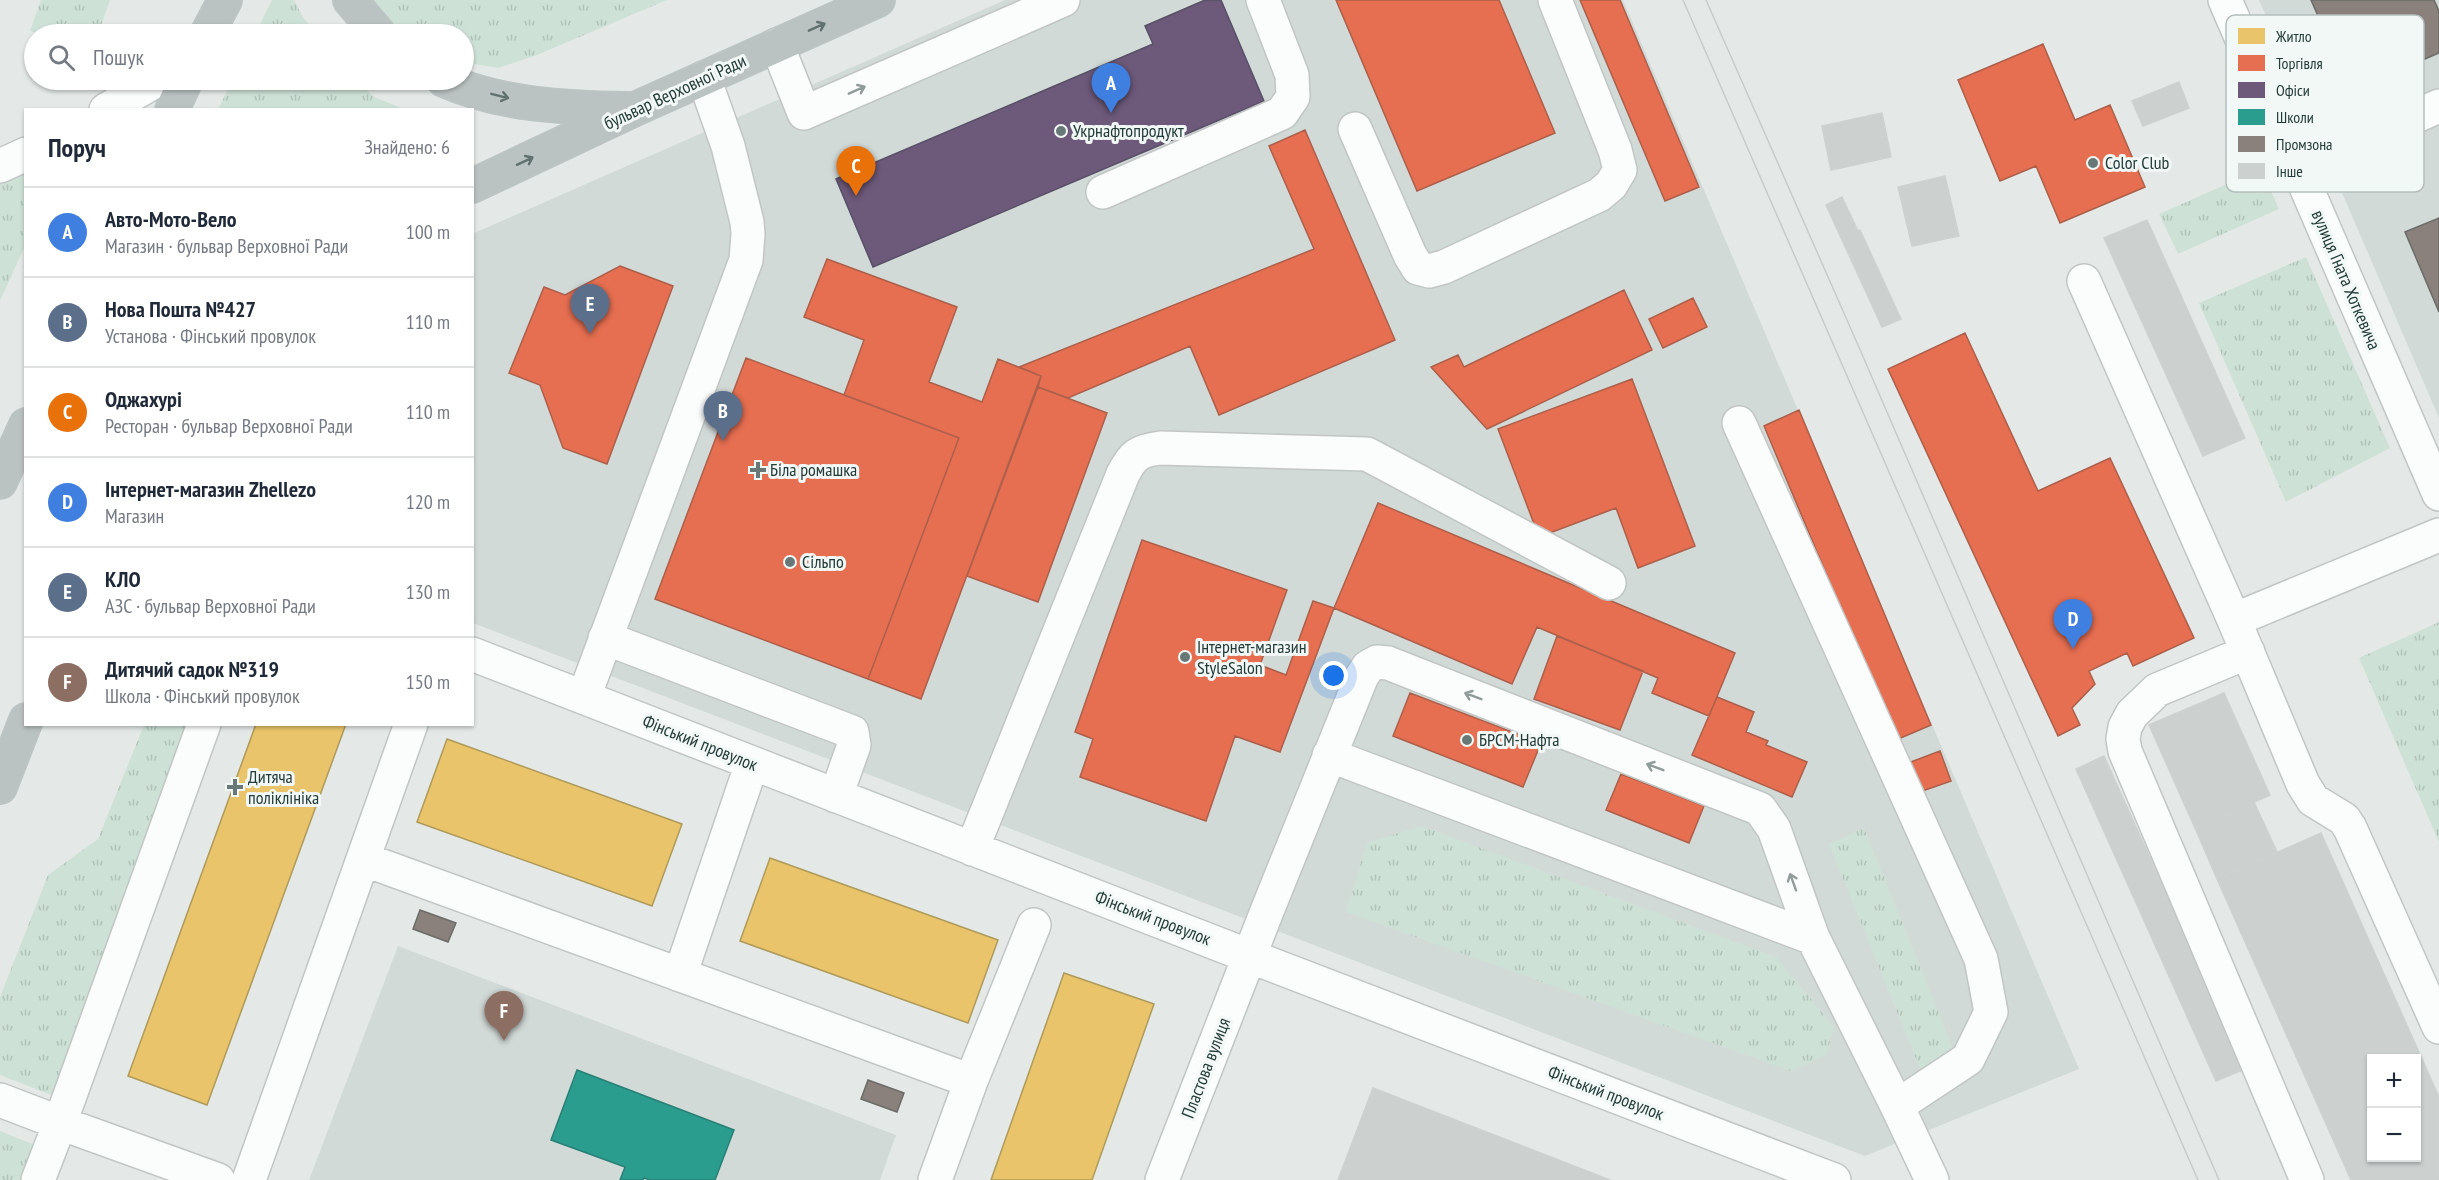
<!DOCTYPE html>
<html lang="uk">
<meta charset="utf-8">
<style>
body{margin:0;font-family:"PT Sans Narrow",sans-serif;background:#f6f6f7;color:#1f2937}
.controls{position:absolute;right:18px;bottom:18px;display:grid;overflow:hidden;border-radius:0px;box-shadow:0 2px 4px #0004}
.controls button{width:54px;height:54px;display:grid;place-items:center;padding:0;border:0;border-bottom:2px solid #e0e1e3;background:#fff;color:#1f2937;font:30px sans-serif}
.you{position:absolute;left:1334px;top:676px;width:21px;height:21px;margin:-15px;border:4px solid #fff;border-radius:50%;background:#1a73e8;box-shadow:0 0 0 9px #1a73e833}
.badge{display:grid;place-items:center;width:39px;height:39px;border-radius:50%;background:#677876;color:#fff;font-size:20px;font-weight:700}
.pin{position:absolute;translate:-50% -50px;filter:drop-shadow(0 2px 3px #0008)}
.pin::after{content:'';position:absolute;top:32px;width:21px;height:18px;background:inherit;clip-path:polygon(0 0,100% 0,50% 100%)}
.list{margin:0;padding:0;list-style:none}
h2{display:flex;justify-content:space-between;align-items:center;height:78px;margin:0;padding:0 24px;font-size:26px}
h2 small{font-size:20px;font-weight:400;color:#747a83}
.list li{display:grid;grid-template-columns:39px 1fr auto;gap:18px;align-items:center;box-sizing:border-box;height:90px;padding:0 24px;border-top:2px solid #e0e1e3}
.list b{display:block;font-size:22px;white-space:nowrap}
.list p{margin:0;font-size:20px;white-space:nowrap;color:#747a83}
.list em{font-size:20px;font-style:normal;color:#747a83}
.icon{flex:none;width:33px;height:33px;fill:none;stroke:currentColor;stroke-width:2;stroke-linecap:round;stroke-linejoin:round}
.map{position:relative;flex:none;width:2439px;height:1180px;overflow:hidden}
.search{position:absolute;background:#fff;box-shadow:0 2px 4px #0004;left:24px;top:24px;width:450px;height:66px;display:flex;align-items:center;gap:15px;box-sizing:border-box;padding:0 21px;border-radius:33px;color:#747a83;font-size:22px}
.panel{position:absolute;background:#fff;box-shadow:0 2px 4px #0004;left:24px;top:108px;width:450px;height:618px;border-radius:0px}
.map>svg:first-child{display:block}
</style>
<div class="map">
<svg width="2439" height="1180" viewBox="0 0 2439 1180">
<defs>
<pattern id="grass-tufts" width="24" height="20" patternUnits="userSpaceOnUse" patternTransform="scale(1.5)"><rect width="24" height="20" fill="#cee1d7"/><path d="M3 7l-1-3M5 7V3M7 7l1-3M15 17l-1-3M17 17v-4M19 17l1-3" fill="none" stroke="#b1c2b9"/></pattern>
</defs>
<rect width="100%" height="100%" fill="#e4e9e8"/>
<path fill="#d2dad8" d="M 1005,0 L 1623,0 L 2079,1069 L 1865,1156 L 473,623 L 472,234 Z
M 2259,0 L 2439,0 L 2439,418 Z
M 398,946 L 896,1135 L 880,1180 L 309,1180 Z"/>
<path fill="url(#grass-tufts)" d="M 41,0 L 110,0 L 98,34 L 40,34 L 30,31 Z
M 272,0 L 294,0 L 303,17 L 316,34 L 255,34 Z
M 373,0 L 667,0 L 537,55 L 498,68 L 464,62 L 464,34 L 404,34 L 397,30 Z
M 233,80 L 356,80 L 374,97 L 404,109 L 218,109 Z
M 2261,169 L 2279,209 L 2178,254 L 2159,214 Z
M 25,172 L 25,246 L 0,301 L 0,183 Z
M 2306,257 L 2390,448 L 2286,502 L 2199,303 Z
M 2439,622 L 2439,842 L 2359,658 Z
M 144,725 L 190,725 L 54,1096 L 0,1075 L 0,997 L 48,875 L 98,839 Z
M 1421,826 L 1776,957 L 1834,1027 L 1826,1055 L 1791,1071 L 1346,912 L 1367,843 Z
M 1864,828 L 1941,1018 L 1953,1051 L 1923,1076 L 1829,844 Z
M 0,1131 L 35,1145 L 22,1180 L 0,1180 Z"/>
<path fill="#e9c46a" stroke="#ae9b5b" stroke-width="1.5" d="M 256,724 L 346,724 L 207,1105 L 128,1076 Z
M 447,739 L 682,824 L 652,906 L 417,822 Z
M 770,858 L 998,940 L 968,1023 L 740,941 Z
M 1064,973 L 1154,1004 L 1092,1180 L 991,1180 Z"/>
<path fill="#e76f51" stroke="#ac5f4a" stroke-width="1.5" d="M 1336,0 L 1499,0 L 1555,133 L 1417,191 Z
M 1580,0 L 1620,0 L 1699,187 L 1665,201 Z
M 2043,44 L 2075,120 L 2110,105 L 2145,187 L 2060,223 L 2036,166 L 2000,181 L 1958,80 Z
M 1305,130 L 1395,340 L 1219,415 L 1190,346 L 1068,398 L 1038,387 L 1041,376 L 1019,367 L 1314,249 L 1269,146 Z
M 827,259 L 957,307 L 929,382 L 982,402 L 998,359 L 1041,376 L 921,699 L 868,679 L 959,438 L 844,395 L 864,340 L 804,317 Z
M 620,266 L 673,286 L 607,464 L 563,448 L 540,385 L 509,373 L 544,287 L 565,295 Z
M 1624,290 L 1652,350 L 1487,429 L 1431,367 L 1458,355 L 1464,367 Z
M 1693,298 L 1707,327 L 1663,348 L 1649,319 Z
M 1965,333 L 2038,491 L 2110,458 L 2194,638 L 2133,666 L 2127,653 L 2089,671 L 2095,684 L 2072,708 L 2080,725 L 2058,736 L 1888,369 Z
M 746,358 L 959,438 L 868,679 L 655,599 Z
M 1632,379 L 1695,546 L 1638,568 L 1616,508 L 1539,537 L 1498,429 Z
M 1038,387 L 1107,413 L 1038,602 L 967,576 Z
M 1799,410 L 1931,725 L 1896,740 L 1764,426 Z
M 1378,503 L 1735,653 L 1709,716 L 1652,693 L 1658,678 L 1537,627 L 1512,684 L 1334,608 Z
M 1142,540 L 1287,590 L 1260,665 L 1286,675 L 1313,601 L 1334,608 L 1280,752 L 1235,736 L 1206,821 L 1080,777 L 1093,739 L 1075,732 Z
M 1557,636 L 1643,671 L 1620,730 L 1534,699 Z
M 1410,693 L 1541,743 L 1523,787 L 1393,736 Z
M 1717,697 L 1754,712 L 1746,732 L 1768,741 L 1766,745 L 1807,762 L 1792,797 L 1692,755 Z
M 1940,751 L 1951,781 L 1911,795 L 1900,766 Z
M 1621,774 L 1704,806 L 1689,843 L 1606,810 Z"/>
<path fill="#6d597a" stroke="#575066" stroke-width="1.5" d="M 1205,0 L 1221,0 L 1264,101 L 873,267 L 836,179 L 1153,44 L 1145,26 Z"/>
<path fill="#2a9d8f" stroke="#288075" stroke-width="1.5" d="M 577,1070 L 734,1130 L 715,1180 L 650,1180 L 644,1178 L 643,1180 L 620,1180 L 625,1167 L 551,1140 Z"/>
<path fill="#8a817c" stroke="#6b6c68" stroke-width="1.5" d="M 2311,0 L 2434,0 L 2439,11 L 2439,53 L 2351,91 Z
M 2439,218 L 2439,312 L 2405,232 Z
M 420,910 L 456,923 L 448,942 L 413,929 Z
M 868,1080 L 904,1093 L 897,1112 L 861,1099 Z"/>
<path fill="#ccd0cf" stroke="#cdd2d1" stroke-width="1.5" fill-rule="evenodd" d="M 2179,82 L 2189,108 L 2143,126 L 2132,101 Z
M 1882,113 L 1891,157 L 1831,170 L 1822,126 Z
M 1945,176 L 1959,236 L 1912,246 L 1898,187 Z
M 1842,197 L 1858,231 L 1860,230 L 1901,319 L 1882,327 L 1826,205 Z
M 2147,220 L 2245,438 L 2203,456 L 2104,238 Z
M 2224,693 L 2270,795 L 2195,828 L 2149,725 Z
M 2104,756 L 2245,1069 L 2216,1081 L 2076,769 Z
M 2254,802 L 2277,852 L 2217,879 L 2195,828 Z
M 2321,833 L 2439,1097 L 2439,1180 L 2351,1180 L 2217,879 ZM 2372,1058 L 2416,1058 L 2416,1158 L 2372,1158 Z
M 1373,1088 L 1610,1180 L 1338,1180 Z"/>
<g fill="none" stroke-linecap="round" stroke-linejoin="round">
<g stroke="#c1c6c5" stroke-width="36">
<path id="minor" d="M 2225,0 L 2439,494
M 777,45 L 804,113 L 1063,0
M 106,110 L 157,80
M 1355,129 L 1410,255 L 1418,268 L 1429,271 L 1444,267 L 1599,195 L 1611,185 L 1620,170 L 1615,150 L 1555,0
M 0,166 L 26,154
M 2298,168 L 2439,106
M 1103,192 L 1282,113 L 1293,97 L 1292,75 L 1263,0
M 2084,281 L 2234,620
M 1739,423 L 1981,959 L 1991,1012 L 1968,1059 L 1897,1106
M 2439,535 L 2234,620 L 2303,784 L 2313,800 L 2344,819 L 2350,828 L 2439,1027
M 605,638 L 852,732 L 854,745 L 836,796
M 2248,652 L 2157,690 L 2132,714 L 2125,727 L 2123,739 L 2125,751 L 2307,1180
M 472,654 L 1249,956 L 1834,1180
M 584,697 L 746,260 L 748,234 L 747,222 L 728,146 L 704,78
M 204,724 L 60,1123 L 218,1180
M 1329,755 L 1813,938
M 972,849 L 1123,474 C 1133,455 1138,451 1160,448 L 1367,454 L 1609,583
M 363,859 L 971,1081
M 680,975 L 752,763
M 0,1100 L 60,1123 L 38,1180
M 249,1180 L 411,724
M 935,1180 L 971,1081 L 1034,925
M 1162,1180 L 1267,911 L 1362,676 L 1368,667 L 1377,662 L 1388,663 L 1760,809 L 1774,829 L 1813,938 L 1897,1106 L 1932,1180"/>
</g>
<g stroke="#bdc5c4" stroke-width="36">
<path id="highway" d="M 350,0 L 379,34
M 207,34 L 225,0
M 444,80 C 500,105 567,108 628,109
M 172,110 L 186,80
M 472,186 L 635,109 L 878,0
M 0,482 L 26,425
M 0,787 L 26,720"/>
</g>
<use href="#minor" stroke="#fbfcfc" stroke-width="33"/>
<use href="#highway" stroke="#bbc2c2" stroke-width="33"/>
<path stroke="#c7cbca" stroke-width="1.5" d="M 1683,0 L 2198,1180
M 1706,0 L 1858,345 L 2219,1180"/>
</g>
<defs><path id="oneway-shaft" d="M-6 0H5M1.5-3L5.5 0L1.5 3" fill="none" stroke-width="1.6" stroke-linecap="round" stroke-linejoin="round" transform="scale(1.5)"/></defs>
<g stroke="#60716f">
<use href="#oneway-shaft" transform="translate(817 27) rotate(-24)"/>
<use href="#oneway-shaft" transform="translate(500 96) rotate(14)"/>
<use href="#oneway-shaft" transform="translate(525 161) rotate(-25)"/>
</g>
<g stroke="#8f9c9a">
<use href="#oneway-shaft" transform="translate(857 90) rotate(-24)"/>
<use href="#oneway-shaft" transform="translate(1473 696) rotate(-159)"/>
<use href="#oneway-shaft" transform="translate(1655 767) rotate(-159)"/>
<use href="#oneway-shaft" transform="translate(1793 882) rotate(-110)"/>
</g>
<g fill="#677876" stroke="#f2f8f6" stroke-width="2">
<circle cx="1061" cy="131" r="6"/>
<circle cx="2093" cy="163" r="6"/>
<path d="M755 461h6v6h6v6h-6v6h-6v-6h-6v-6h6z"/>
<circle cx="790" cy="562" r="6"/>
<circle cx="1185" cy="657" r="6"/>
<circle cx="1467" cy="740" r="6"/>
<path d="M232 778h6v6h6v6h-6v6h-6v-6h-6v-6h6z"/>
</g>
<g text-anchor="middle" stroke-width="6" stroke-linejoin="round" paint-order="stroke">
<g font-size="18" fill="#233b38" stroke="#f2f8f6">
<text transform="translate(675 92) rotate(-25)" y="6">бульвар Верховної Ради</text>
<text transform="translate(2346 280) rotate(67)" y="6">вулиця Гната Хоткевича</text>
<text transform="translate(700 743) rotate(22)" y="6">Фінський провулок</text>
<text transform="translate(1153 918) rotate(21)" y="6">Фінський провулок</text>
<text transform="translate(1206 1068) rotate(-69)" y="6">Пластова вулиця</text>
<text transform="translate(1606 1093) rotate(21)" y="6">Фінський провулок</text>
</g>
<g font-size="18" fill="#233b38" stroke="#f2f8f6" text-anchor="start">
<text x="1073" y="137">Укрнафтопродукт</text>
<text x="2105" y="169">Color Club</text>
<text x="770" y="476">Біла ромашка</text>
<text x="802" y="568">Сільпо</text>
<text x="1197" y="653">Інтернет-магазин<tspan x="1197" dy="21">StyleSalon</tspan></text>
<text x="1479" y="746">БРСМ-Нафта</text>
<text x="248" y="783">Дитяча<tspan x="248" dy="21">поліклініка</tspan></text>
</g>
</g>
<rect x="2226" y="15" width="198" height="177" rx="9" fill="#f2f8f6" stroke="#b4bfbd" stroke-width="1.5"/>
<rect x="2238" y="28" width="27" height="16" fill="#e9c46a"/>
<rect x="2238" y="55" width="27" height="16" fill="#e76f51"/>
<rect x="2238" y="82" width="27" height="16" fill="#6d597a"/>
<rect x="2238" y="109" width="27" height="16" fill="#2a9d8f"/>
<rect x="2238" y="136" width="27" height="16" fill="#8a817c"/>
<rect x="2238" y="163" width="27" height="16" fill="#ccd0cf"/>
<g font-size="16" fill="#233b38">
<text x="2276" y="42">Житло</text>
<text x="2276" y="69">Торгівля</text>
<text x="2276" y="96">Офіси</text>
<text x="2276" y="123">Школи</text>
<text x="2276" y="150">Промзона</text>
<text x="2276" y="177">Інше</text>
</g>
</svg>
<div class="controls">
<button>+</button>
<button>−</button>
</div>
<div class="you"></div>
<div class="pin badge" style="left:1111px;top:113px;background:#3f7fe0">A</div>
<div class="pin badge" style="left:723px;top:441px;background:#5c6f8a">B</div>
<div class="pin badge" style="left:856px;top:196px;background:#e8710a">C</div>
<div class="pin badge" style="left:2073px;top:649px;background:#3f7fe0">D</div>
<div class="pin badge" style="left:590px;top:334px;background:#5c6f8a">E</div>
<div class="pin badge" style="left:504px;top:1041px;background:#8d6e63">F</div>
<div class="search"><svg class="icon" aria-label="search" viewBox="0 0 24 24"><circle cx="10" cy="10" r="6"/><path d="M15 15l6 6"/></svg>Пошук</div>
<section class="panel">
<h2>Поруч<small>Знайдено: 6</small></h2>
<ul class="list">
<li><span class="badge" style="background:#3f7fe0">A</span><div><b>Авто-Мото-Вело</b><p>Магазин · бульвар Верховної Ради</p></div><em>100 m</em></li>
<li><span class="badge" style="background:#5c6f8a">B</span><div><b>Нова Пошта №427</b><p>Установа · Фінський провулок</p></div><em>110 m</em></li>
<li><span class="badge" style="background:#e8710a">C</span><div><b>Оджахурі</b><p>Ресторан · бульвар Верховної Ради</p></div><em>110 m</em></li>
<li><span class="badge" style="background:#3f7fe0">D</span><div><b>Інтернет-магазин Zhellezo</b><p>Магазин</p></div><em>120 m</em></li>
<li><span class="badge" style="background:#5c6f8a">E</span><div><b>КЛО</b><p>АЗС · бульвар Верховної Ради</p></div><em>130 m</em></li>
<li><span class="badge" style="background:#8d6e63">F</span><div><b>Дитячий садок №319</b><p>Школа · Фінський провулок</p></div><em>150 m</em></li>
</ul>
</section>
</div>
